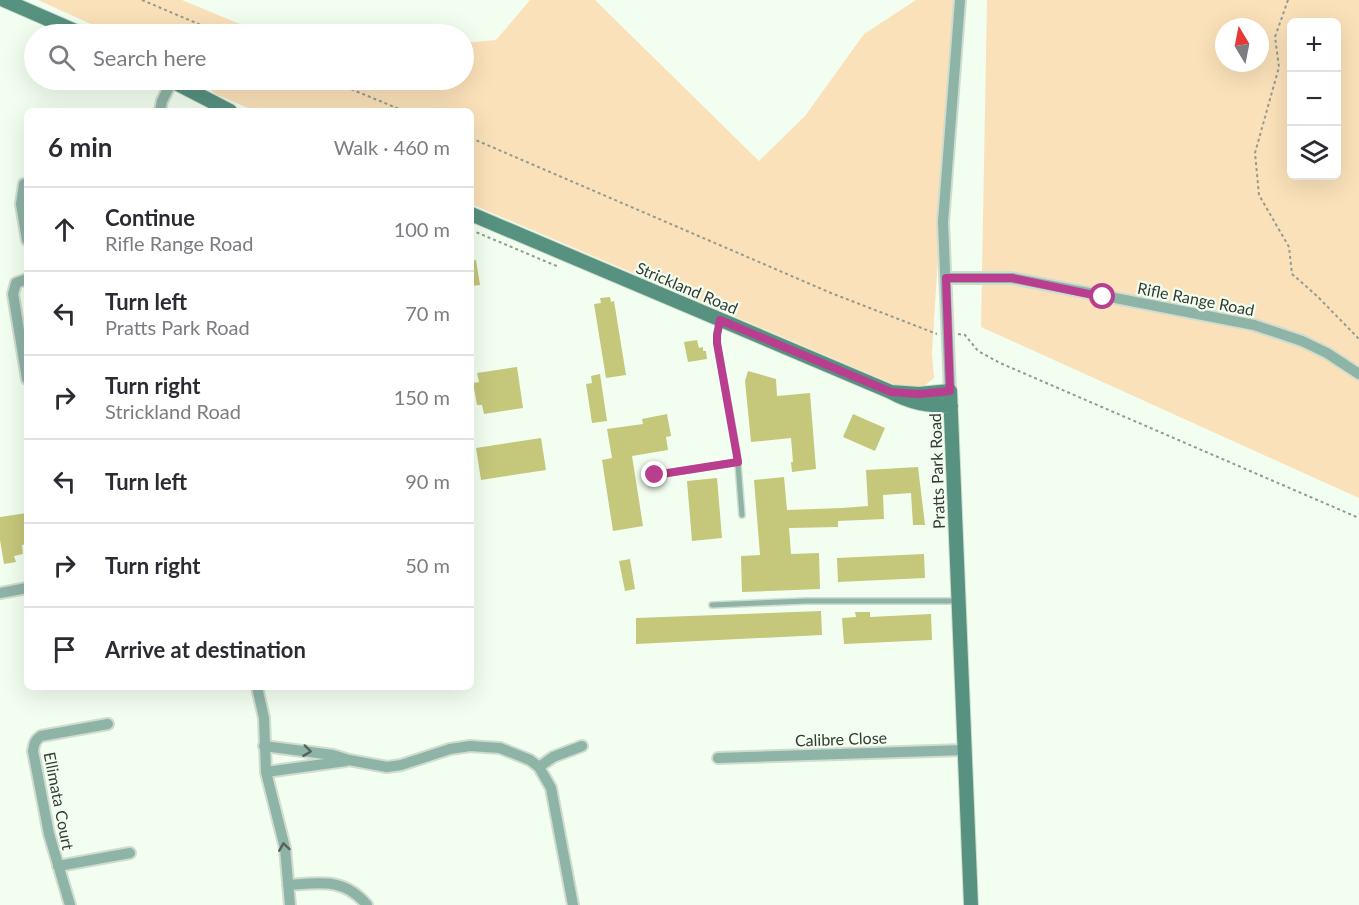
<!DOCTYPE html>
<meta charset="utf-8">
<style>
body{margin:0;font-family:Lato,sans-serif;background:#f7f7f7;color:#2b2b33}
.controls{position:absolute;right:18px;top:18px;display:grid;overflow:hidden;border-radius:9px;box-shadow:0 6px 24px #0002}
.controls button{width:54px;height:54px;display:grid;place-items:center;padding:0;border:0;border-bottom:2px solid #e1e1e2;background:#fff;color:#2b2b33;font:30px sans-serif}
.compass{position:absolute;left:1215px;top:18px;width:54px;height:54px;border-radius:50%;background:#fff;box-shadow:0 6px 24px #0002;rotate:350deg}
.stop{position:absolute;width:18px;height:18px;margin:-14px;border:4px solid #b93e8f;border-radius:50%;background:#fff}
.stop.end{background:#b93e8f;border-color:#fff;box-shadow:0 2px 6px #0008}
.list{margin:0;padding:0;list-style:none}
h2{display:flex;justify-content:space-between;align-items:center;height:78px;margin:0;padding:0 24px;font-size:26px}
h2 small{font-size:20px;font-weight:400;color:#7c7c81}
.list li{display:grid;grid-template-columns:39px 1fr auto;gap:18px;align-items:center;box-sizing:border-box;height:84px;padding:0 24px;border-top:2px solid #e1e1e2}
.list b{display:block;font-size:22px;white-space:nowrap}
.list p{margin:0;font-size:20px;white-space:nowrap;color:#7c7c81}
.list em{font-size:20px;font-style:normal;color:#7c7c81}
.icon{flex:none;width:33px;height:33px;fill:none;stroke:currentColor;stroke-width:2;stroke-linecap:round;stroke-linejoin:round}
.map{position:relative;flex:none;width:1359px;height:905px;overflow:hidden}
.search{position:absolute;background:#fff;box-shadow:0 6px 24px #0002;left:24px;top:24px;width:450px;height:66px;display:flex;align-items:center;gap:15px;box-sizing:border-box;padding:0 21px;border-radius:33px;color:#7c7c81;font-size:22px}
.panel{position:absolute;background:#fff;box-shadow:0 6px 24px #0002;left:24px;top:108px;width:450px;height:582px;border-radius:9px}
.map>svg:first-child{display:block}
</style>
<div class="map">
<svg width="1359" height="905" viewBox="0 0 1359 905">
<rect width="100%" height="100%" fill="#f2fff0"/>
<path fill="#fae1b9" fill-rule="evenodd" d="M 38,0 L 182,0 L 264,34 L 113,34 Z
M 530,0 L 595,0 L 759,161 L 805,116 L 864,34 L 916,0 L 954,0 L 932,353 L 934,378 L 923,387 L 900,387 L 471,204 L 471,111 L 255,111 L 215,94 L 200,80 L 464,80 L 464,43 L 496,40 Z
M 987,0 L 1359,0 L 1359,498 L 981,327 ZM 1292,22 L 1336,22 L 1336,176 L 1292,176 ZM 1224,27 L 1260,27 L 1260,63 L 1224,63 Z"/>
<path fill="#c5c77b" d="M 471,260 L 476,260 L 480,285 L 471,286 Z
M 610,297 L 611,302 L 614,301 L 626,375 L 606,378 L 594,304 L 601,303 L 600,298 Z
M 697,340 L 699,348 L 703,347 L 703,351 L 706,351 L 707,359 L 688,362 L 684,342 Z
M 517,367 L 523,408 L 484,414 L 482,405 L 477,405 L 473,383 L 479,382 L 477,373 Z
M 748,371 L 776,379 L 777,396 L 810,393 L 816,469 L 792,472 L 791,462 L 793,462 L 791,438 L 751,442 L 745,381 Z
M 600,374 L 607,421 L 592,423 L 586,384 L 592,383 L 591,376 Z
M 667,414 L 671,436 L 666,437 L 668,450 L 632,456 L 643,526 L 613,531 L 602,460 L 612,458 L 607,429 L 643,424 L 642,419 Z
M 853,414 L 885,428 L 875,451 L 843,437 Z
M 541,438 L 546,470 L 481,480 L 476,448 Z
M 918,467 L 925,525 L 913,525 L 911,493 L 883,495 L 884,519 L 838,521 L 838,527 L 789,528 L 791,554 L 819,553 L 820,589 L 742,592 L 741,556 L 760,555 L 754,480 L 784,477 L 787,510 L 842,508 L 868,506 L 866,470 Z
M 717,478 L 722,538 L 692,541 L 687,481 Z
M 27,513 L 27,544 L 22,545 L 23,554 L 14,556 L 16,562 L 4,564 L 0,540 L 0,517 Z
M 924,554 L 925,578 L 838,582 L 837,558 Z
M 630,559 L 635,589 L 625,591 L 619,561 Z
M 821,611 L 822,635 L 636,644 L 636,618 Z
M 855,612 L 870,612 L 870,617 L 931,614 L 932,640 L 844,644 L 842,618 L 856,617 Z"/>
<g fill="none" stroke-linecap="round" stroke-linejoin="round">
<g stroke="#d0dcce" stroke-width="8">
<path id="lane" d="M 720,321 L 717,335 L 717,343 L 737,452 L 742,515
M 655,475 L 738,462
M 712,605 L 806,601 L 957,601"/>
</g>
<g stroke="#d0dcce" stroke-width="14">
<path id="street" d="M 160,111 L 162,101 L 172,81
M 24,184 L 21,204 L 27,240
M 946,278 L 1012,278 L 1254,325 L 1302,341 L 1327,353 L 1359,374
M 27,279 L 16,283 L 13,294 L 27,379
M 950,391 L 943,222 L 960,0
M 0,593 L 27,588
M 257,687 L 264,718 L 266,772 L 285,848 L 290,905
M 264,746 L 333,755 L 349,760 L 387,767 L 401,765 L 450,749 L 470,746 L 500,748 L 530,760 L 539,767 L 551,788 L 573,905
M 718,758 L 964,750
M 539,767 L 553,757 L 582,746
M 266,772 L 346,761
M 58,866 L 130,853
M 288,885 C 319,883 344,877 367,905
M 70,905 L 49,834 L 33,751 C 34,744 35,740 41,736 L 108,724"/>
</g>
<g stroke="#d0dcce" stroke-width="16">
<path id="secondary" d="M 4,0 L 82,34
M 170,80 L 230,111
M 471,214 L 891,392 C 911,403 928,406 951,406
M 891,392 L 919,394 L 950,391 L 971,905"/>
</g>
<path stroke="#929b90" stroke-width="2" stroke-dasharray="3 3" stroke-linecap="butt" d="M 142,0 L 222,34
M 1288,0 L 1275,37 L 1279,67 L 1255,153 L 1259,195 L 1289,247 L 1292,274 L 1317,296 L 1359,339
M 329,80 L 404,111
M 471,138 L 831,293 L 937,334
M 471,230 L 559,267
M 958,334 L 965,335 L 978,351 L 1000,363 L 1359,518"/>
<use href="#lane" stroke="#8eb3a7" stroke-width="5"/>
<use href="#street" stroke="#8eb3a7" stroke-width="10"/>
<use href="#secondary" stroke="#57917f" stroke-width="14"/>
</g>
<defs><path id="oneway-chevron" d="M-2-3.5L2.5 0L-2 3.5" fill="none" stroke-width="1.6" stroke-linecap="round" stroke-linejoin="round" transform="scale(1.5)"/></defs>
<g stroke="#54655c">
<use href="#oneway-chevron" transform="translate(307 751) rotate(7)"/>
<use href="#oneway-chevron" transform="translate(284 847) rotate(-98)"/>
</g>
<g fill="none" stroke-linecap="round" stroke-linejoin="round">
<path stroke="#b93e8f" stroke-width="8" d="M 655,475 L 738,462 L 717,343 L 717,335 L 720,320 L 891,392 L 919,394 L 950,391 L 946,278 L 1012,278 L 1103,297"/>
</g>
<g text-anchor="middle" stroke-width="4.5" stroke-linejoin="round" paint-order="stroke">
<g font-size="16" fill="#353b34" stroke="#f2fff0">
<text transform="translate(687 288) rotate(23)" y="6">Strickland Road</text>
<text transform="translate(1196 299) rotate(11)" y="6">Rifle Range Road</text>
<text transform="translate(937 471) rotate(-92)" y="6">Pratts Park Road</text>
<text transform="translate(841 739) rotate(-2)" y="6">Calibre Close</text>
<text transform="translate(59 801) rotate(79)" y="6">Ellimata Court</text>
</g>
</g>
</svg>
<div class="controls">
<button>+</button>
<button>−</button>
<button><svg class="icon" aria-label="layers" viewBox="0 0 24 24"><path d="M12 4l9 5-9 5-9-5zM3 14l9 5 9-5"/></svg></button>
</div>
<svg class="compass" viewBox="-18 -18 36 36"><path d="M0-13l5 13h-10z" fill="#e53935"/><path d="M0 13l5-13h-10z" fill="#7c7c81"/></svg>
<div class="stop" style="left:1103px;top:297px"></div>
<div class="stop end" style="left:655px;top:475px"></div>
<div class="search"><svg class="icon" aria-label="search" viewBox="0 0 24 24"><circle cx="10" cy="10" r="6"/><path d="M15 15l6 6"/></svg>Search here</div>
<section class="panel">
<h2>6 min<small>Walk · 460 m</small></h2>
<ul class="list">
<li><svg class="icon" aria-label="ahead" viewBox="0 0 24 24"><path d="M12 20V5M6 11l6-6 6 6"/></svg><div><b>Continue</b><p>Rifle Range Road</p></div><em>100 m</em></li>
<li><svg class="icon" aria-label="left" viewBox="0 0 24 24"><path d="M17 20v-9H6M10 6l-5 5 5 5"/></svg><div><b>Turn left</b><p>Pratts Park Road</p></div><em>70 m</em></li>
<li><svg class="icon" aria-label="right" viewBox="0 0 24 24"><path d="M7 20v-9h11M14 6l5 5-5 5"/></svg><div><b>Turn right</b><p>Strickland Road</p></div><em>150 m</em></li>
<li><svg class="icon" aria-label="left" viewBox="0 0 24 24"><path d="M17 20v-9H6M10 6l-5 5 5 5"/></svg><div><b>Turn left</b></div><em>90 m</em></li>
<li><svg class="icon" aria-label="right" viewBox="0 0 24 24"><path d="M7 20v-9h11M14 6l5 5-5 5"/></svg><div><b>Turn right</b></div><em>50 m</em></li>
<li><svg class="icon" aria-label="arrive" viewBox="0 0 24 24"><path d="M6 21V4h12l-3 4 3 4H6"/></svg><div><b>Arrive at destination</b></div></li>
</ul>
</section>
</div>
